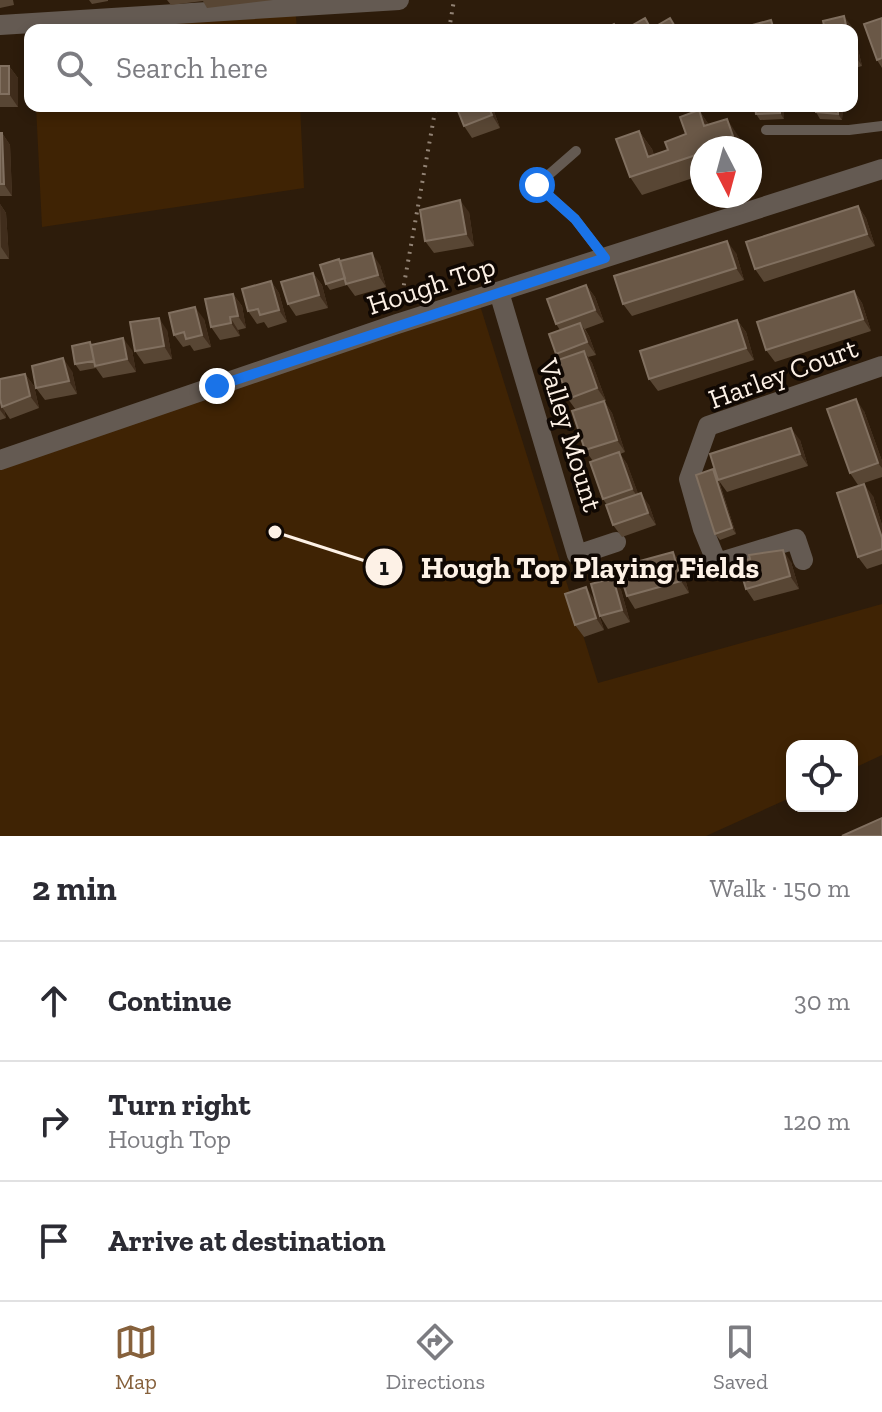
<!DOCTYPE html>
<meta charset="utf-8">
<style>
body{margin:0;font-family:"Zilla Slab",serif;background:#f2f2f3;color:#2b2b33}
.controls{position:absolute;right:24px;bottom:24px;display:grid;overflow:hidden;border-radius:16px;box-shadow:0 4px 12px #0003}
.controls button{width:72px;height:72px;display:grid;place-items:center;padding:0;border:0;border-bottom:2px solid #e1e1e2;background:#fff;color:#2b2b33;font:40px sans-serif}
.compass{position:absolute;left:690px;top:136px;width:72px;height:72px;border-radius:50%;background:#fff;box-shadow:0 4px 12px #0003;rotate:174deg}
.stop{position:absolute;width:24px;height:24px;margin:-18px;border:6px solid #1a73e8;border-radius:50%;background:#fff}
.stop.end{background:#1a73e8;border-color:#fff;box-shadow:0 2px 8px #0008}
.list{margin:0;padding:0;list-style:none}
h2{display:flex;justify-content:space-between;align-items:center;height:104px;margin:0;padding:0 32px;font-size:34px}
h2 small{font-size:26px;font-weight:400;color:#7c7c81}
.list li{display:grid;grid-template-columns:52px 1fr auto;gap:24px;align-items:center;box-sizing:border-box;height:120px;padding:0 32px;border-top:2px solid #e1e1e2}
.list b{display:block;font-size:30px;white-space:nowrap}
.list p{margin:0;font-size:26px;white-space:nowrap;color:#7c7c81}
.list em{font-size:26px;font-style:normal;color:#7c7c81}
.icon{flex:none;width:44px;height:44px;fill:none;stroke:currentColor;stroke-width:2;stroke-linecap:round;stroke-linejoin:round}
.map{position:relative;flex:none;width:882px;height:836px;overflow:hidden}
.search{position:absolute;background:#fff;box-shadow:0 4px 12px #0003;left:24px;right:24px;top:24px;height:88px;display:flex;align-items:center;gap:20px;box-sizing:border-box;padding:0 28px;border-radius:16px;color:#7c7c81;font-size:30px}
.sheet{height:464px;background:#fff}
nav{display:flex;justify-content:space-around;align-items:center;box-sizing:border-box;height:112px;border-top:2px solid #e1e1e2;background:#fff;font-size:22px;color:#7c7c81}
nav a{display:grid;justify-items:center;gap:4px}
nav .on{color:#86613c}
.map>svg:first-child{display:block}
</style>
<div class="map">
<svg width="882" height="836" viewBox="0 0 882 836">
<rect width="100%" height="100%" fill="#2d1c0b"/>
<path fill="#3f2304" d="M 295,5 L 297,30 L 32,30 Z
M 36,106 L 300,106 L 304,188 L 42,227 Z
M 478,299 L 598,683 L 882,604 L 882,755 L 852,769 L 852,746 L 792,746 L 792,797 L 706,836 L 0,836 L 0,460 Z"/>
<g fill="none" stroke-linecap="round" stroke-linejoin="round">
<path stroke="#928375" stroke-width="4" stroke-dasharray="2 6" stroke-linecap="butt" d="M 449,30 L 454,0
M 401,301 L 436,106"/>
<path stroke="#645a52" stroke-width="10" d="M 766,130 L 849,130 L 882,126
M 576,151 L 537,185 L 575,219 L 605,258"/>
<path stroke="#645a52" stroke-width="20" d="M 0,25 L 399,0
M 499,292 L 577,555 L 616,542
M 0,460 L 397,324 L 882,169
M 803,560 L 796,539 L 717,563 L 703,529 L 689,479 L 708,426 L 882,366"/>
</g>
<path fill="#584634" d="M 0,0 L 13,0 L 14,5 L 0,8 Z
M 89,0 L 108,0 L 108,1 L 92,4 Z
M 167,0 L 273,0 L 207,8 L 203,1 L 171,5 Z
M 882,18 L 882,68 L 877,60 Z
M 853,28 L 862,66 L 852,69 L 852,30 Z
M 0,66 L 9,66 L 18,78 L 18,107 L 0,107 Z
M 492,106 L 500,128 L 472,138 L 464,126 Z
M 512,106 L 531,106 L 516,111 Z
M 755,106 L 784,106 L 784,119 L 760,120 L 756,114 Z
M 816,106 L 843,106 L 842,120 L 820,119 L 816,112 Z
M 699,110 L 709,125 L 739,137 L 743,148 L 702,148 L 702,175 L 642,195 L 630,177 L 639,131 L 652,149 L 654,155 L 668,150 L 686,134 Z
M 0,133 L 2,133 L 10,145 L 12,196 L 0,196 Z
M 0,204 L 6,213 L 9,259 L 0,259 Z
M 858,206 L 866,218 L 875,246 L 764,282 L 755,269 Z
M 469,212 L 474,246 L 434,253 L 425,241 Z
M 736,253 L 744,280 L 632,316 L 623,304 Z
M 341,261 L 380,265 L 386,287 L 355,296 L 347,285 L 330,290 L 326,284 Z
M 313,273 L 322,285 L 328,308 L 296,316 L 288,304 Z
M 271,281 L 279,293 L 287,322 L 268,328 L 264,322 L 257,324 L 248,311 Z
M 586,285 L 595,297 L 604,322 L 585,329 L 589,336 L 596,355 L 588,357 L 592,363 L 606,401 L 604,401 L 612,413 L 625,452 L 620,454 L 627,464 L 638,494 L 649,505 L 656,525 L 622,537 L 613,525 L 607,505 L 603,499 L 593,461 L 585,450 L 576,410 L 568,399 L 560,360 L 556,354 L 560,330 L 556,324 Z
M 854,291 L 862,303 L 871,331 L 775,362 L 766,350 Z
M 233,294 L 242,306 L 246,328 L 238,330 L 240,336 L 220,340 L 211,327 Z
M 204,319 L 211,347 L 194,351 L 190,345 L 183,347 L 174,335 Z
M 737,320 L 746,332 L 754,360 L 658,391 L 649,379 Z
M 167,330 L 172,359 L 144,364 L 135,351 Z
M 92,344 L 132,350 L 136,372 L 103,378 L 96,368 L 80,371 L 75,364 Z
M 72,371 L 77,394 L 45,400 L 36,388 Z
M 25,374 L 34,386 L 39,408 L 10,419 L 4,410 L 6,418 L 0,420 L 0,379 Z
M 864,411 L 882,461 L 882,477 L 858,485 L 850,473 Z
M 800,440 L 808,466 L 727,492 L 719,481 L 736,534 L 720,540 L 715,534 L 716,474 Z
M 873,496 L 882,525 L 882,564 L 867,569 L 858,557 Z
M 673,552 L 681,564 L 689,593 L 635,609 L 627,596 Z
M 791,562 L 799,589 L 754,601 L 746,589 Z
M 613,578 L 621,590 L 630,622 L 608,629 L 600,616 Z
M 594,599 L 604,630 L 584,637 L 575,625 Z"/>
<path fill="#402d1c" d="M 844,16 L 853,28 L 862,66 L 854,54 L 852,48 L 852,30 L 847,30 Z
M 9,66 L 18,78 L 18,107 L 9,94 Z
M 488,106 L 492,106 L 500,128 L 492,115 Z
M 780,106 L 784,106 L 784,119 L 780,113 Z
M 838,106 L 843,106 L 842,120 L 838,114 Z
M 699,110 L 711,128 L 704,126 Z
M 727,119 L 739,137 L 743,148 L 741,148 L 733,136 Z
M 639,131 L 652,149 L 658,168 L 648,157 Z
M 2,133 L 10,145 L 12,196 L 4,184 Z
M 460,200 L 469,212 L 474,246 L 466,234 Z
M 0,204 L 6,213 L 9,259 L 1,247 Z
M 858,206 L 866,218 L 875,246 L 867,234 Z
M 727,241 L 736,253 L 744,280 L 736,268 Z
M 372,253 L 380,265 L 386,287 L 378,275 Z
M 313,273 L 322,285 L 328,308 L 319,295 Z
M 271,281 L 279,293 L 287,322 L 279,310 Z
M 586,285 L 595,297 L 604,322 L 595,310 Z
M 854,291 L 862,303 L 871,331 L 863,319 Z
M 233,294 L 242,306 L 246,328 L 238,316 Z
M 195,307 L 204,319 L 211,347 L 202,335 Z
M 230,317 L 238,330 L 240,336 L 231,323 Z
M 159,318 L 167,330 L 172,359 L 164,346 Z
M 737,320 L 746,332 L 754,360 L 746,348 Z
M 580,323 L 589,336 L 596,355 L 587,342 Z
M 123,338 L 132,350 L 136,372 L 127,359 Z
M 584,351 L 592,363 L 606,401 L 597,388 Z
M 63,358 L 72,371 L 77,394 L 69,381 Z
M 25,374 L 34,386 L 39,408 L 30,396 Z
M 0,395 L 2,407 L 4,410 L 6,418 L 0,410 Z
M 856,399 L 864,411 L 882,461 L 882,468 L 878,463 Z
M 604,401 L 612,413 L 625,452 L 617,440 Z
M 791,428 L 800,440 L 808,466 L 800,454 Z
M 619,452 L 627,464 L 641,501 L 632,489 Z
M 713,469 L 717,476 L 736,534 L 732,528 Z
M 864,484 L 873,496 L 882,525 L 882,538 Z
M 641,493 L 649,505 L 656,525 L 648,513 Z
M 783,550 L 791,562 L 799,589 L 790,576 Z
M 673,552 L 681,564 L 689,593 L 681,581 Z
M 613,578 L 621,590 L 630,622 L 622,610 Z
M 586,587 L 594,599 L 604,630 L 596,618 Z"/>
<path fill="#6a5847" stroke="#817060" stroke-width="2" d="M 844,16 L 847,30 L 825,30 L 823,21 Z
M 645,18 L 651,29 L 670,18 L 677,30 L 624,30 Z
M 882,18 L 882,58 L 877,60 L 864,24 Z
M 771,20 L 774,30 L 750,30 L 749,26 Z
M 614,24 L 617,30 L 603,30 Z
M 0,66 L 9,66 L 9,94 L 0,94 Z
M 456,106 L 488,106 L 492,115 L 464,126 Z
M 755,106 L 780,106 L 780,113 L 756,114 Z
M 816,106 L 838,106 L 838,114 L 816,112 Z
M 699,110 L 704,126 L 727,119 L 733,136 L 710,143 L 712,148 L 702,148 L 702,153 L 630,177 L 616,139 L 639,131 L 648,157 L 668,150 L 665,142 L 686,134 L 680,117 Z
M 0,133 L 2,133 L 4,184 L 0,184 Z
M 460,200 L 466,234 L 425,241 L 420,210 Z
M 858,206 L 867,234 L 755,269 L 746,242 Z
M 727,241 L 736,268 L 623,304 L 614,276 Z
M 372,253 L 378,275 L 346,284 L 340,261 Z
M 339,259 L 345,278 L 326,284 L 320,265 Z
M 313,273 L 319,295 L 288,304 L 281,282 Z
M 271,281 L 279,310 L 260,315 L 258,309 L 248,311 L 242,289 Z
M 586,285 L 595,310 L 556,324 L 547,299 Z
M 854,291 L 863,319 L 766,350 L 757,322 Z
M 233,294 L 238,316 L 230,317 L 231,323 L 211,327 L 205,299 Z
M 195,307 L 202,335 L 186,339 L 184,332 L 174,335 L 169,313 Z
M 159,318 L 164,346 L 135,351 L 130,322 Z
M 737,320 L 746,348 L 649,379 L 640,351 Z
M 580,323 L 587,342 L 556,354 L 549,334 Z
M 123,338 L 127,359 L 95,366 L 91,345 Z
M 90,342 L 94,361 L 75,364 L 72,346 Z
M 584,351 L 597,388 L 568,399 L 555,361 Z
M 63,358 L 69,381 L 36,388 L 32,366 Z
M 25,374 L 30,396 L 2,407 L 0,399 L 0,379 Z
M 856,399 L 878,463 L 850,473 L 827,409 Z
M 604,401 L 617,440 L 585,450 L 572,411 Z
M 791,428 L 800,454 L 718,480 L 710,454 Z
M 619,452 L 632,489 L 603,499 L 590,462 Z
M 713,469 L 732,528 L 715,534 L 696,475 Z
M 864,484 L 882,538 L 882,549 L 858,557 L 837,493 Z
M 641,493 L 648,513 L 613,525 L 606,505 Z
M 783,550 L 790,576 L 746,589 L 738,562 L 750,559 L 749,555 Z
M 673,552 L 681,581 L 627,596 L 618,567 Z
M 613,578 L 622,610 L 600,616 L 591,584 Z
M 586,587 L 596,618 L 575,625 L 565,594 Z
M 882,818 L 882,836 L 842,836 Z"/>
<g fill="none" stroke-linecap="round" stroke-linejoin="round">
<path stroke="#1a73e8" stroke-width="10" d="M 217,386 L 605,258 L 575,219 L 537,185"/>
</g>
<g text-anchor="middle" stroke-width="7" stroke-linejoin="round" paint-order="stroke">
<g font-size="28" fill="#fdf1e6" stroke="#100803">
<text transform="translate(431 285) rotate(-18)" y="10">Hough Top</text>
<text transform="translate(783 373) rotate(-20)" y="10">Harley Court</text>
<text transform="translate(571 435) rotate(73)" y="10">Valley Mount</text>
</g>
</g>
<path fill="none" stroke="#fdf1e6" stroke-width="3" d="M275 532L384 567"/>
<g fill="#fdf1e6" stroke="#100803" stroke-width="3">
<circle cx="275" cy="532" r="8"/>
<circle cx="384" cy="567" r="20"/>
</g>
<g font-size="24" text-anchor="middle" font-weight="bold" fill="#111">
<text x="384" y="575">1</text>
</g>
<g font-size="30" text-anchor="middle" font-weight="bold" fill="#fdf1e6" stroke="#100803" stroke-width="7" stroke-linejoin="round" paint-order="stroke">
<text x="590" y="578">Hough Top Playing Fields</text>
</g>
</svg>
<div class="controls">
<button><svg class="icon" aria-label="locate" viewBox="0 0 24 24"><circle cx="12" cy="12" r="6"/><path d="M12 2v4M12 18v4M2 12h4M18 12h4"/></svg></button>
</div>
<svg class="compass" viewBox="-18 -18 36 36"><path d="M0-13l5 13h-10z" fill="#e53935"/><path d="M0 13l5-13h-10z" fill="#7c7c81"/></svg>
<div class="stop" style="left:537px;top:185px"></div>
<div class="stop end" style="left:217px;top:386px"></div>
<div class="search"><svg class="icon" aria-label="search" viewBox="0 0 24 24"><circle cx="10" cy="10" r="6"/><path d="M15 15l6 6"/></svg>Search here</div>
</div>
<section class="sheet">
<h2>2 min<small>Walk · 150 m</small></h2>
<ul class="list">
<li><svg class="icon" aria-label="ahead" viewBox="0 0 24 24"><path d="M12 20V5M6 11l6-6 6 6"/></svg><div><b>Continue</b></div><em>30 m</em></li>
<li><svg class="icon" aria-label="right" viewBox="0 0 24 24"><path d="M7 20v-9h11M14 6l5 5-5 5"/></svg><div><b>Turn right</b><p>Hough Top</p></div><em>120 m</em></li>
<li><svg class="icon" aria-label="arrive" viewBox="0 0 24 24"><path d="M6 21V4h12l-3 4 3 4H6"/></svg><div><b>Arrive at destination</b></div></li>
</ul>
</section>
<nav>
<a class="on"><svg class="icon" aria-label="map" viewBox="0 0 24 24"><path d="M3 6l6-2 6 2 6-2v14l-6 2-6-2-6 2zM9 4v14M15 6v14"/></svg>Map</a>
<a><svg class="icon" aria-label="directions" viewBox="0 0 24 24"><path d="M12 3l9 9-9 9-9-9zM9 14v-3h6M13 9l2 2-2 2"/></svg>Directions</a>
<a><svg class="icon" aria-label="saved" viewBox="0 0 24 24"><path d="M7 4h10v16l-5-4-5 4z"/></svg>Saved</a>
</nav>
